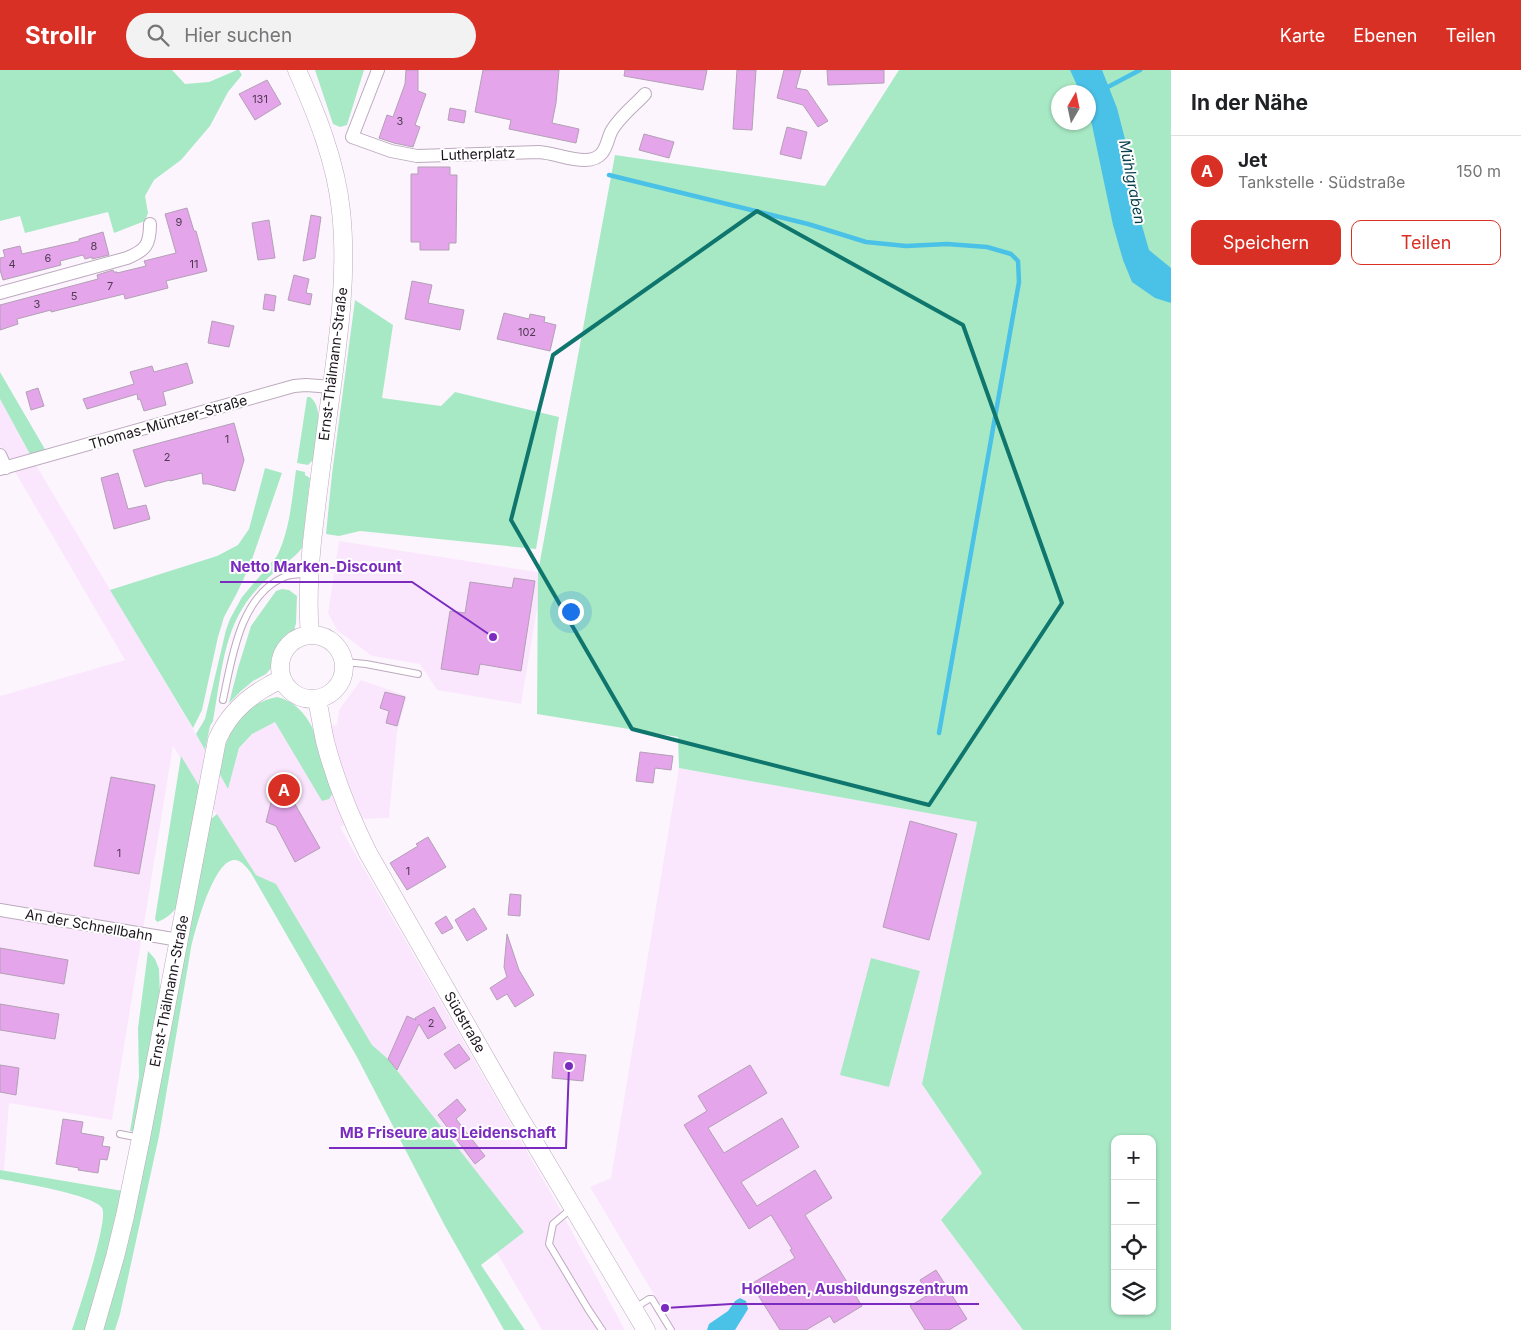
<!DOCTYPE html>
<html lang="de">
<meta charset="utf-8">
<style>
body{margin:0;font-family:Inter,sans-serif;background:#f2f2f2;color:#202124}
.controls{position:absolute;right:15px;bottom:15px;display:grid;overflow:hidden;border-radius:10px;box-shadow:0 1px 4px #0004}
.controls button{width:45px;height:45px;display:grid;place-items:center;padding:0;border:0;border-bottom:1px solid #e0e0e0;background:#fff;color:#202124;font:25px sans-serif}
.compass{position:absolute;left:1051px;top:15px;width:45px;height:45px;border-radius:50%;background:#fff;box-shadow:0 1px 4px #0004;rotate:9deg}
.you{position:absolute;left:570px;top:541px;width:18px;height:18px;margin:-12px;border:4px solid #fff;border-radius:50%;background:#1a73e8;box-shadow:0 0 0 8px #1a73e833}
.badge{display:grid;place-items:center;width:32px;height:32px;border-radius:50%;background:#d93025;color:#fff;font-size:16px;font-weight:700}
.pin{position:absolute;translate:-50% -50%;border:2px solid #fff;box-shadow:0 1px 5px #0006}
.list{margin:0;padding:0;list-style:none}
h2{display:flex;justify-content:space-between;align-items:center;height:65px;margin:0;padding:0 20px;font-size:21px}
h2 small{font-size:16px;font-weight:400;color:#757577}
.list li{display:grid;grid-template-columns:32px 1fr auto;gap:15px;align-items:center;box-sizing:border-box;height:70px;padding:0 20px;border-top:1px solid #e0e0e0}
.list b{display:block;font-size:19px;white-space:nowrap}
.list p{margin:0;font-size:16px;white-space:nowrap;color:#757577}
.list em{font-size:16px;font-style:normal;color:#757577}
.actions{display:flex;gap:10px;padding:15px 20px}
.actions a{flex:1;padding:11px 0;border:1px solid #d93025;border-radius:10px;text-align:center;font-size:18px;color:#d93025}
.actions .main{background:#d93025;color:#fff}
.icon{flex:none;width:28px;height:28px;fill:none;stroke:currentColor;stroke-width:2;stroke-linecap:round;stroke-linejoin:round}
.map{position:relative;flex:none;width:1171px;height:1260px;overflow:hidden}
header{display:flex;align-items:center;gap:30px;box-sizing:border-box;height:70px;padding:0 25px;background:#d93025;color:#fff}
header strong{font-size:24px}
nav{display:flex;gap:28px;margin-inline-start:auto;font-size:18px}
.search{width:350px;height:45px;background:#f2f2f2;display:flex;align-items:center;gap:12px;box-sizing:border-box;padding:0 18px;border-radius:28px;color:#757577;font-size:19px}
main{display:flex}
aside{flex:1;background:#fff}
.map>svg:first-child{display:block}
</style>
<header>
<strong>Strollr</strong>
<div class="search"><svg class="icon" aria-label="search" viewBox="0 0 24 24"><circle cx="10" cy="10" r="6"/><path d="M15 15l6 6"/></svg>Hier suchen</div>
<nav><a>Karte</a><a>Ebenen</a><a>Teilen</a></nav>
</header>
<main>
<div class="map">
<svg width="1171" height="1260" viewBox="0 0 1171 1260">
<rect width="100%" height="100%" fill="#fdf5fe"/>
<path fill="#fbe7fd" d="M 0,329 L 36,395 L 228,718 L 239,678 L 252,664 L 275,652 L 298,663 L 337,655 L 339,640 L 361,610 L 407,626 L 397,662 L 389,748 L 359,749 L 340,757 L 556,1132 L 625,1260 L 542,1260 L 497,1183 L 173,676 L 112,1050 L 9,1033 L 4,1100 L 0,1100 L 0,626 L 125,590 L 0,376 Z
M 339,471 L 543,503 L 521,634 L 437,620 L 420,594 L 372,586 L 337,560 L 328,543 Z
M 679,698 L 977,752 L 922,1014 L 982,1103 L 941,1150 L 1023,1260 L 675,1260 L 590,1117 L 611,1108 Z"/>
<path fill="#a8e9c5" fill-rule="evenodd" d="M 0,0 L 172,0 L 185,14 L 209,12 L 237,0 L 239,0 L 242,5 L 228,22 L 210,56 L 181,90 L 154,110 L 145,126 L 148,143 L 145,151 L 114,163 L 108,142 L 25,163 L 20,146 L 0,151 Z
M 315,0 L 364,0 L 347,55 L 340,57 L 333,54 Z
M 899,0 L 1171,0 L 1171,1260 L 1023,1260 L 941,1150 L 982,1103 L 922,1014 L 977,752 L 679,698 L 678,667 L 537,644 L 538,502 L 615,85 L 825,116 ZM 1058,22 L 1088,22 L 1088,52 L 1058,52 ZM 1115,1069 L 1152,1069 L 1152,1241 L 1115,1241 Z
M 355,230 L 393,255 L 382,328 L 441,336 L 455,322 L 559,347 L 536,479 L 360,461 L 339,466 L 326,464 L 332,404 Z
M 0,302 L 46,381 L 31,386 L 0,329 Z
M 307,327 L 310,327 C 326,339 315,372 313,390 L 308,395 L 297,393 Z
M 265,398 L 282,403 L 250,495 L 237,523 L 224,547 L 218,567 L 202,640 L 193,658 L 110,520 L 217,486 L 238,475 L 249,459 Z
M 296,400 L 305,402 L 305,405 L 310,408 L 302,478 C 293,490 279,497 268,508 C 262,513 257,519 252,525 C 223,559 221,608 213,651 L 210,656 L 205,680 L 196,664 L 205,649 L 226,560 L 230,549 L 242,527 L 277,486 C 290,460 292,428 296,400 Z
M 282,519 L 289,520 L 297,526 L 296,553 L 294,561 L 277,581 L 271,598 L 266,604 L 253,611 L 241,621 L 229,633 L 238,598 L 251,556 L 276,521 Z
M 277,627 C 294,631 304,642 312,657 L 333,723 L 329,729 L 322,731 L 275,652 L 252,664 L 239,678 L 228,719 L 218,701 C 225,668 241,633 277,627 Z
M 181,686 L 201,719 L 179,833 C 173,843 168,848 157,852 L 155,849 Z
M 217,744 L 256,805 L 276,814 L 372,975 L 388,989 L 524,1162 L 481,1195 L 525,1260 L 504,1260 L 445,1156 L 357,987 L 251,803 C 247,798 242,790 234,790 C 213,791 195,861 191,878 L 159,1066 L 120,1244 L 115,1260 L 102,1260 L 208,756 L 211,749 Z
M 148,881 L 155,889 L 159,899 L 160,927 L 135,1062 L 130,1061 L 139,1007 L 138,958 Z
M 871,888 L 920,901 L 889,1017 L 840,1005 Z
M 0,1100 L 123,1121 L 111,1173 L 86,1260 L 72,1260 C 78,1242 109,1150 102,1138 C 95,1125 17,1112 0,1109 Z"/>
<path fill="#4ac1e7" d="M 1070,0 L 1102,0 L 1117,38 L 1126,73 L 1130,114 L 1149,180 L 1171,198 L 1171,233 L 1155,228 L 1132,212 L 1123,190 L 1113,155 L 1092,55 L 1089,45 L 1088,22 L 1080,22 Z
M 740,1228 L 746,1231 L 748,1239 L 735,1260 L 707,1260 L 709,1254 L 728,1241 L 735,1231 Z"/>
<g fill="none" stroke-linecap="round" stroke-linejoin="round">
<path stroke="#4ac1e7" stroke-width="4.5" d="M 1104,19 L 1140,0
M 609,105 L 808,154 L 866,172 L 906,176 L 947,174 L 987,177 L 1011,184 L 1018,191 L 1019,212 L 939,663"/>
</g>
<path fill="#e4a5eb" stroke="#b3a0b5" d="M 406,0 L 418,0 L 418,21 L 426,24 L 415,55 L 420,57 L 413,77 L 394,73 L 379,68 L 387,45 L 393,47 L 405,14 Z
M 483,0 L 559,0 L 556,33 L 552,53 L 579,59 L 576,73 L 509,59 L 511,50 L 475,42 Z
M 625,0 L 707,0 L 703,20 L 624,6 Z
M 737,0 L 756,0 L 752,60 L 733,59 Z
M 784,0 L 801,0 L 796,18 L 807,20 L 828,51 L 818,57 L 803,35 L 777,28 Z
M 827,0 L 884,0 L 884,13 L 828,15 Z
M 267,10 L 281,34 L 255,50 L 239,24 Z
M 450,38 L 466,41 L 464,53 L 448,50 Z
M 787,57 L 807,62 L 801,89 L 780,84 Z
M 644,64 L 674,72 L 669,88 L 639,80 Z
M 418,97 L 450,97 L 450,105 L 457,105 L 456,173 L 449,173 L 449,180 L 420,180 L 420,172 L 411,172 L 411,104 L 418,104 Z
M 187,138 L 194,161 L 196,161 L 207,201 L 166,211 L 168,218 L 125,229 L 124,224 L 51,242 L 51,240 L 17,249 L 18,254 L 0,260 L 0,235 L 98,209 L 97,205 L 113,200 L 114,202 L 117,202 L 117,203 L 146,196 L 144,191 L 176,183 L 165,144 Z
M 311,145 L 321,147 L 315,188 L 303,191 Z
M 269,150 L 275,188 L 258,190 L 252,153 Z
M 103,162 L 109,185 L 92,189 L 92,187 L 85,189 L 83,185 L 60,191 L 61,195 L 3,210 L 0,200 L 0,188 L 5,187 L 3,180 L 20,176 L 22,184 L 79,171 L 79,169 Z
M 294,205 L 309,209 L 306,223 L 312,224 L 310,235 L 288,230 Z
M 412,211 L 432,215 L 428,233 L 464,240 L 460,260 L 405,249 Z
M 265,224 L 276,226 L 274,241 L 263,239 Z
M 504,243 L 529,249 L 530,244 L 545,247 L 544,252 L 556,255 L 550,281 L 497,269 Z
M 212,251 L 234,256 L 229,277 L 208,273 Z
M 187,293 L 193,313 L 163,322 L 166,335 L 144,341 L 140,329 L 138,330 L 137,324 L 87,339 L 83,329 L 134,314 L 130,302 L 152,296 L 154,302 Z
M 38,318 L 44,336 L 31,340 L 26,322 Z
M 234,353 L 244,390 L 235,421 L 208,414 L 203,414 L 202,403 L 170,411 L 170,410 L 145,417 L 133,380 Z
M 118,403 L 128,439 L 146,435 L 150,449 L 114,459 L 101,408 Z
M 514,508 L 535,511 L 521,601 L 480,594 L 478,605 L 441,599 L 450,541 L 465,543 L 470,512 L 512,518 Z
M 385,622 L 405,627 L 397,656 L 386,653 L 389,641 L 380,638 Z
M 640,682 L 673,686 L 671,700 L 655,698 L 653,713 L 636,711 Z
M 278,706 L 295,711 L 292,729 L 320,778 L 295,792 L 276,756 L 266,752 Z
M 111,707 L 155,715 L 139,804 L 94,796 Z
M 910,751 L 957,764 L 929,870 L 883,857 Z
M 428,767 L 446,797 L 407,820 L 390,793 L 418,776 L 416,774 Z
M 510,824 L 521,825 L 520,846 L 508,845 Z
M 474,838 L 487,859 L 467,871 L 455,850 Z
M 446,846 L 453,858 L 442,864 L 435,853 Z
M 507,864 L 519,900 L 534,925 L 515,937 L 507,924 L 497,930 L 490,918 L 507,907 L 504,897 Z
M 0,878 L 68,890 L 64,914 L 0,903 Z
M 0,934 L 59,944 L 55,969 L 0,960 Z
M 434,937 L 446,958 L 428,969 L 419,954 L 397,1000 L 388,989 L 407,946 L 416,950 L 415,948 Z
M 459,974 L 470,989 L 455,999 L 444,984 Z
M 554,982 L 586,985 L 583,1011 L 552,1008 Z
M 0,995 L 19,998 L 16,1025 L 0,1022 Z
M 750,995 L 767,1023 L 708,1058 L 724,1083 L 782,1048 L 799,1077 L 741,1112 L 757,1136 L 815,1100 L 832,1128 L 805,1145 L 862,1236 L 834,1253 L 830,1246 L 806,1260 L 780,1260 L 751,1214 L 795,1188 L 790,1180 L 792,1179 L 771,1145 L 749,1159 L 684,1055 L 707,1041 L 698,1026 Z
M 457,1029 L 466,1040 L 456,1049 L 485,1086 L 475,1094 L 438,1045 Z
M 63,1049 L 83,1052 L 81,1063 L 104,1067 L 102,1076 L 110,1077 L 107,1090 L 100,1089 L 98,1103 L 78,1100 L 79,1098 L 56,1094 Z
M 936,1200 L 967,1249 L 949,1260 L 925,1260 L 910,1236 L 928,1225 L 920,1210 Z"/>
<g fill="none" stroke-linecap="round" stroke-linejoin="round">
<g stroke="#bcaabe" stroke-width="8">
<path id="lane" d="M 344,592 L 366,594 L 418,604
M 223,630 C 232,588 240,526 284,507 C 291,504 300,504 307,504
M 120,1064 L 140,1068
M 572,1138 L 553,1154 L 549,1174 L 588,1239 L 602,1260
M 635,1238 L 649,1229 L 652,1229 L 671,1260"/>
</g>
<g stroke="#bcaabe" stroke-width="14">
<path id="street" d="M 378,0 L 352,67 L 391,81 L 417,86 L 539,82 C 554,83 569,90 585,90 C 591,90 598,88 602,83 C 607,77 608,68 611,62 C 618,48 634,36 645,24
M 0,223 L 127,188 C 146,180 150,175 150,154
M 0,385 L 6,398
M 0,399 L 294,316 L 306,315 L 332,317
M 0,840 L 179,870"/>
</g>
<g stroke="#bcaabe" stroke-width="19">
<path id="secondary" d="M 297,0 C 317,45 336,92 341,141 C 348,206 338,272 329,337 C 323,382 317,427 312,472 C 309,503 307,533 310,564
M280 597a32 32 0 1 1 64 0a32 32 0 1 1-64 0Z
M 317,629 C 320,643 322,657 325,671 C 335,710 350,747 368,783 L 515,1040 L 646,1260
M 94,1260 L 115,1187 L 125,1146 L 141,1068 L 217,670 C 230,640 253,622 282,609"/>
</g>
<use href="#lane" stroke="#fff" stroke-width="6"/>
<use href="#street" stroke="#fff" stroke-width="12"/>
<use href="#secondary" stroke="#fff" stroke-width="18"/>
</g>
<path fill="none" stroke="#0f766e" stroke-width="4" stroke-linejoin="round" d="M 757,141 L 963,255 L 1062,533 L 929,735 L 632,659 L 511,450 L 553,285 Z"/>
<g text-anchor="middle" stroke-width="4" stroke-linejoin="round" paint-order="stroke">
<g font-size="11" fill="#4f3a51">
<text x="260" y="33">131</text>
<text x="400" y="55">3</text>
<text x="179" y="156">9</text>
<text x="94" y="180">8</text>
<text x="48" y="192">6</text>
<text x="12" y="198">4</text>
<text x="194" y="198">11</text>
<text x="110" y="220">7</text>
<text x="74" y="230">5</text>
<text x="37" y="238">3</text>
<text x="527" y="266">102</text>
<text x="227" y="373">1</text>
<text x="167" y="391">2</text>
<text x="119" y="787">1</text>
<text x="408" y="805">1</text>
<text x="431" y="957">2</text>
</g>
<g font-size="14" fill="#1d161e" stroke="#fff">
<text transform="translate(478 84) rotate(-2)" y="5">Lutherplatz</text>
<text transform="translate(333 294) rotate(-83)" y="5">Ernst-Thälmann-Straße</text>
<text transform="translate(168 352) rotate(-16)" y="5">Thomas-Müntzer-Straße</text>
<text transform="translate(89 855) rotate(10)" y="5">An der Schnellbahn</text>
<text transform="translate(169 921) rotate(-79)" y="5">Ernst-Thälmann-Straße</text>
<text transform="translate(465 952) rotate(60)" y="5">Südstraße</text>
</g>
<g font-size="15" font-style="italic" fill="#063d4d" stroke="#fff">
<text transform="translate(1132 112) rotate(79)" y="5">Mühlgraben</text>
</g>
</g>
<path fill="none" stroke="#7b2cbf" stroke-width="2" d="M493 567L412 512H220M569 996L566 1078H329M665 1238L731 1234H979"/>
<g fill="#7b2cbf" stroke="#fff" stroke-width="2">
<circle cx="493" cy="567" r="5"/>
<circle cx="569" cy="996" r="5"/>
<circle cx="665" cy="1238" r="5"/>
</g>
<g font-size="15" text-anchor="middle" font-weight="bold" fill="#7b2cbf" stroke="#fff" stroke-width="4" stroke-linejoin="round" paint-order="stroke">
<text x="316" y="502">Netto Marken-Discount</text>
<text x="448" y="1068">MB Friseure aus Leidenschaft</text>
<text x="855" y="1224">Holleben, Ausbildungszentrum</text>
</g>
</svg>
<div class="controls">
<button>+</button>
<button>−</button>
<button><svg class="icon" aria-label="locate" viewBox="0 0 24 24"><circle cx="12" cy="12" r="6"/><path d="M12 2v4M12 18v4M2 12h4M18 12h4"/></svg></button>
<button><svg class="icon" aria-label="layers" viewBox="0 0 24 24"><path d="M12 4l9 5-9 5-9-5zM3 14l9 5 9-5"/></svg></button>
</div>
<svg class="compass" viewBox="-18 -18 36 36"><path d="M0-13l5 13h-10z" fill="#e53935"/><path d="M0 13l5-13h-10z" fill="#757577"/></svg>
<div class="you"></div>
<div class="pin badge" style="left:284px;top:720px">A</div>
</div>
<aside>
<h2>In der Nähe<small></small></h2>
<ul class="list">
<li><span class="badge">A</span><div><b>Jet</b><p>Tankstelle · Südstraße</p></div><em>150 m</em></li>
</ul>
<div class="actions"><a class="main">Speichern</a><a>Teilen</a></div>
</aside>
</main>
